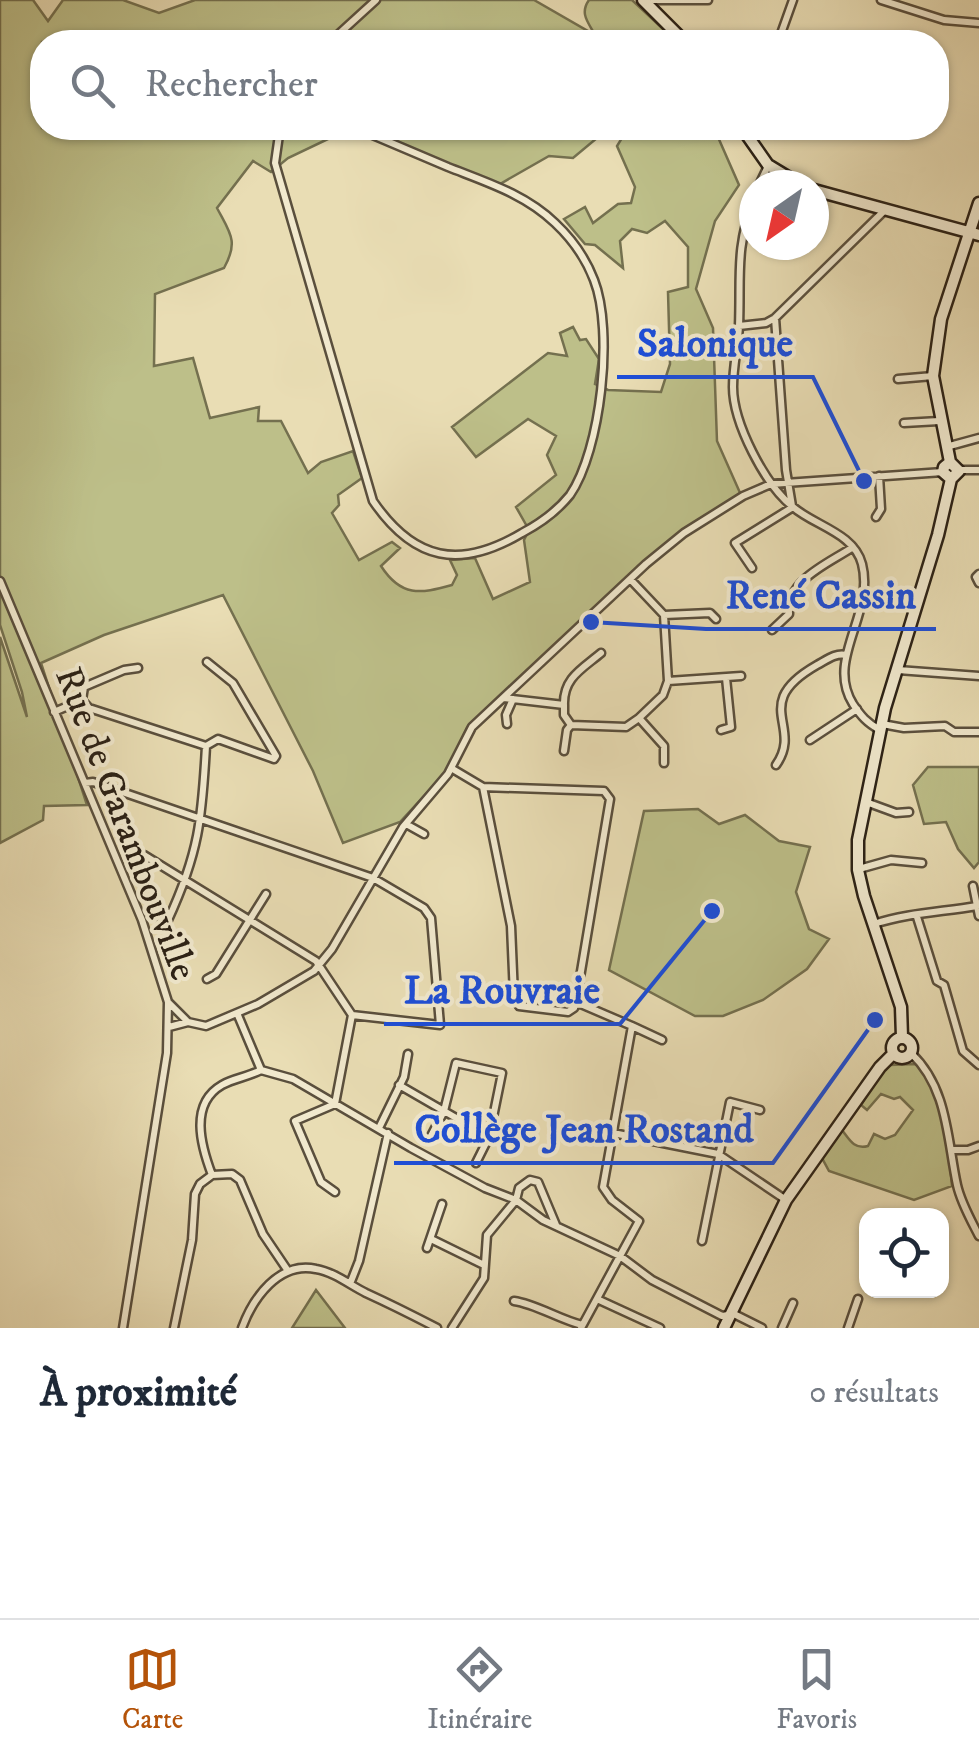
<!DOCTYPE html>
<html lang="fr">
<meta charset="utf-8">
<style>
body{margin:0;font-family:"IM FELL DW Pica",serif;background:#f2f2f3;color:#1f2937}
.controls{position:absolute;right:30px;bottom:30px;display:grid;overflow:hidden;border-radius:20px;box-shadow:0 2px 8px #0004}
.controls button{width:90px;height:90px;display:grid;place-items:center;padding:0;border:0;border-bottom:2px solid #e0e1e3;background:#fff;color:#1f2937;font:50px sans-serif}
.compass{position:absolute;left:739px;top:170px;width:90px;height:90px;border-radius:50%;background:#fff;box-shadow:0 2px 8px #0004;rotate:214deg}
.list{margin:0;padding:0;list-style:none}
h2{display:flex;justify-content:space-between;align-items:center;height:130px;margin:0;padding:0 40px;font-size:42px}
h2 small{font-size:32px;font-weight:400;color:#747a83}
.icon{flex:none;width:55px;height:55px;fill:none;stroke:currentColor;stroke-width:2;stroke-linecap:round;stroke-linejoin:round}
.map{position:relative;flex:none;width:979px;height:1328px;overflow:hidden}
.search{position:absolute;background:#fff;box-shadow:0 2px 8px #0004;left:30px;right:30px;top:30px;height:110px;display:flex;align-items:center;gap:25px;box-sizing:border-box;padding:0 35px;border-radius:40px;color:#747a83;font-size:38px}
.sheet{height:290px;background:#fff}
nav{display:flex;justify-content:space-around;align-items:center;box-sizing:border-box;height:140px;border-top:2px solid #e0e1e3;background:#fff;font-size:28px;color:#747a83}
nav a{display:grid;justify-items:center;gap:5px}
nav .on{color:#b45309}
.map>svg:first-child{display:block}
</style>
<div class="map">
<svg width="979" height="1328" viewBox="0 0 979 1328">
<rect width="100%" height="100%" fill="#e9ddb4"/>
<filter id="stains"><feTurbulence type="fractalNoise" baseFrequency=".002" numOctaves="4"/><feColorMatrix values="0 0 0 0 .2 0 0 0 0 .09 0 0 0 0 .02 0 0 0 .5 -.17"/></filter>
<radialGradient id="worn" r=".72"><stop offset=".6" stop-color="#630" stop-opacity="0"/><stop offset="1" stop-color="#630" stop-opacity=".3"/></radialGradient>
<path fill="#bdbf89" stroke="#74704f" stroke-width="2.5" d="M 0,0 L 33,0 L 48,21 L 63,0 L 123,0 L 159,13 L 195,0 L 534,0 L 595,35 C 589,23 579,14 589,0 L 632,0 L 677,42 L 42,42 L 42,128 L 351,128 L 288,158 L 271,172 L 253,161 L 217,208 C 230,233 239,241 224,268 L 155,294 L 154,366 L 193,358 L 210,418 L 259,407 L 258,421 L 281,421 L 308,473 L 321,462 L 353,451 L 362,478 L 338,495 L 339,505 L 332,513 L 359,560 L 392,542 L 400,548 L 381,566 C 401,597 420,594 452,585 L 457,575 L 450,560 L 475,558 L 493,599 L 530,582 L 524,540 L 529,530 L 516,507 L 556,475 L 547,455 L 556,436 L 528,419 L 476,457 L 452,427 L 548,353 L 567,356 L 560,333 L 573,327 L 580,340 L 586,339 L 599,359 L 595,384 L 608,390 L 661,392 L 670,364 L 668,292 L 688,287 L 688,247 L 665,221 L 647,233 L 632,229 L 620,241 L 623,268 L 595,245 L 585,244 L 564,219 L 585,207 L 593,223 L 618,204 L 631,203 L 635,187 L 617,146 L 628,128 L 714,128 L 739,185 L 715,221 L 696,289 L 713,328 L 717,441 L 741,495 L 661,548 L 467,728 L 446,772 L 400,822 L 343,843 L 313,771 L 223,595 L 104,635 L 41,663 L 87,805 L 44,806 L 43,820 L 0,843 L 0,637 L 27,717 L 22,692 L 0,625 Z
M 352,128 L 605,128 L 603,133 L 573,158 L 549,156 L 500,184 Z
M 928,767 L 979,767 L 979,862 L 974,868 L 958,849 L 946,822 L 924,824 L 913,785 Z
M 698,809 L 719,824 L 745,815 L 779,841 L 810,847 L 796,892 L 809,929 L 829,939 L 807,969 L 763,1000 L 723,1016 L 695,1016 L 609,970 L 644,811 Z
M 915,1064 C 944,1084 949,1153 952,1186 L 914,1200 L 829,1171 L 822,1158 L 842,1130 C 849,1139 854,1150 868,1146 L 874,1134 L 885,1139 L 895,1135 L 913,1110 L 900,1097 L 894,1099 L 881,1094 L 867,1110 L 861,1105 L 881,1071 L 890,1065 Z
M 316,1290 L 345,1328 L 292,1328 Z"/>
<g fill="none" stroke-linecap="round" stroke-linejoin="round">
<g stroke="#5a4f3d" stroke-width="11">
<path id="street" d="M 653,0 L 708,0
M 881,0 L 944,20 L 979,23
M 330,42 L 376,0
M 778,42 L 793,0
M 280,128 L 275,163 L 373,501 C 414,561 460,570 522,533 C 539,524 558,510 570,495 C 601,450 614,331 594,280 C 586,259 571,238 555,223 C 525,194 486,182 448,167 C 417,154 387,141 356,128
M 759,185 L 768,166
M 754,198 C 735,249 741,275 739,326 C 738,346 733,366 733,387 C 733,423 765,485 793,507 C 815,526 854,533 862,564 C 875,615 825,659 853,704 C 861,716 867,723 880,730
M 775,318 L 786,470 L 792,506
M 739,326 L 766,323 L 775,318 L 886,209
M 898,379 L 933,376
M 904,423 L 939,421
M 946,447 L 979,438
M 959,470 L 979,470
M 876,517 L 881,509 L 879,476
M 752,568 L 735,543 L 793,507
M 979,574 L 976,577 L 979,583
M 630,579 L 664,615 L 710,613 L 716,619
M 0,581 L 142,920 L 168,1002 L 167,1053 L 123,1328
M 664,615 L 668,681 L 663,695 L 639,718 L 664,746 L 664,763
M 772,630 L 789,614 C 787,579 828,564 853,547
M 138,668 L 124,670 L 84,687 L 82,700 L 89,708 L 206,746
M 898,670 L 979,676
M 668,681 L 741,676
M 504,698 L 564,705 L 564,715 L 571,725 L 626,727 L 639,718
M 564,705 C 563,678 582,669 601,653
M 54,712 L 82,700
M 507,724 L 506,715 L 513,699
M 882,724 L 904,728 L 945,726 L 954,732 L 979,732
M 721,730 L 731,727 L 726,678
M 810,740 L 857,709
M 206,746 L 218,739 L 274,759 L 276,756 L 233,683 L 207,662
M 564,751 L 567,730 L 571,725
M 776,765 C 804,726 749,704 817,665 C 828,659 835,653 846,655
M 451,768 L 483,787 L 604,791 L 610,799 L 576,1001
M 85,783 L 93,782 L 373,878 L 424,908 L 431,918 L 440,1025 L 352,1015
M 483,787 L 511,926 L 514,996 L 519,1006 L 568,1012 L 574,1008 L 576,1002
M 866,802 L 896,813 L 909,812
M 406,824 L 424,834
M 136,856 L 144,855 L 316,961 L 352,1015 L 335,1104 L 295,1121 L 321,1182 L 335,1192
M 859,869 L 891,860 L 922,863
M 973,886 L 979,916
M 917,917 L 937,981 L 944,985 L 963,1051 L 979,1065
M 160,924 L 168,920 C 199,853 202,819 206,746
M 874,924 C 907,913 942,912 977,906
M 207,979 L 216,974 L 266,894
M 168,1002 L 188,1022 L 206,1026 L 258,1004 L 314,971 L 332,949 L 403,827 L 448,774 L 472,727 L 646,564 L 684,533 L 743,496 L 771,484 L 943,472
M 576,1002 L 632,1026 L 603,1187 L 612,1200 L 639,1221 L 581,1328
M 237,1013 L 261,1070
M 632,1026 L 662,1040
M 169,1027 L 188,1022
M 911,1053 C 948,1088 947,1139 957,1185 C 961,1203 971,1220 979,1236
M 261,1070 L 293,1079 L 411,1148 L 485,1188 L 516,1200 L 543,1220 L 620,1256 L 652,1280 L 722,1316 L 734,1314 L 762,1328
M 399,1085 L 489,1137
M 583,1127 L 718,1154 L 786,1200
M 379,1128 L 404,1077 L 408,1054
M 430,1138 L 444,1111 L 456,1063 L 502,1073 L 489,1137 L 476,1163
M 953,1150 L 968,1150 L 979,1146
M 212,1175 L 232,1174 L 240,1180 L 263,1234 L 288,1271
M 431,1239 L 484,1265
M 702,1241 L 730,1102 L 760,1110
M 427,1248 L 442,1204
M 350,1284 L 359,1261 L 388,1133
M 597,1299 L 660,1328
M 514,1301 C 536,1304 558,1319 582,1325
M 174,1328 L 192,1240 L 195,1194 L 200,1184 L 212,1175 C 201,1146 189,1104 222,1085 C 234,1078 248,1077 261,1070
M 242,1328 C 253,1298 279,1261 316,1269 C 334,1272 350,1285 366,1293 C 390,1304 414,1316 437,1328
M 452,1328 L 484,1278 L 487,1235 L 516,1200 L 519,1188 L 530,1180 L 538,1182 L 556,1225
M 782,1328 L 793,1303
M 848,1328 L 858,1299"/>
</g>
<g stroke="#2a2015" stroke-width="15">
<path id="secondary" d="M 643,0 L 685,42
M 742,128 L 768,165 L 801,185
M 814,190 L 979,235
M 950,462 L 944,467 L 943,472 L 951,479 L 959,471 L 950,462 L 933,376 L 941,319 L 979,203
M 902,1037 L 901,1007 L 864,896 L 858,870 L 858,840 L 885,708 L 938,535 L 951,479
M892 1048a10 10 0 1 1 20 0a10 10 0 1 1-20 0Z
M 724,1328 L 786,1200 L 880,1067 L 893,1054"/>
</g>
<use href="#street" stroke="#f1e9ce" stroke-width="6"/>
<use href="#secondary" stroke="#f1e9ce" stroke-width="10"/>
</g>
<g text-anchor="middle" stroke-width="8" stroke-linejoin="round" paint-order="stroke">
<g font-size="38" fill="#2a2015" stroke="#f1e9ce">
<text transform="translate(127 823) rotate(69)" y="13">Rue de Garambouville</text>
</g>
</g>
<path fill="none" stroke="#1d4ed8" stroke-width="4" d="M864 481L813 377H617M591 622L706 629H936M712 911L620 1024H384M875 1020L773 1163H394"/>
<g fill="#1d4ed8" stroke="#f1e9ce" stroke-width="4">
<circle cx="864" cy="481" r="10"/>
<circle cx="591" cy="622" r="10"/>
<circle cx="712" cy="911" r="10"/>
<circle cx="875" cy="1020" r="10"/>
</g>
<g font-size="40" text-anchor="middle" font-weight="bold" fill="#1d4ed8" stroke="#f1e9ce" stroke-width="8" stroke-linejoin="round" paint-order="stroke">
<text x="715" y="356">Salonique</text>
<text x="821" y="608">René Cassin</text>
<text x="502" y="1003">La Rouvraie</text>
<text x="584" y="1142">Collège Jean Rostand</text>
</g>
<rect width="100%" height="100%" filter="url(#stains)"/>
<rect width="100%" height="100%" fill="url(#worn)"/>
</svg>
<div class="controls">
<button><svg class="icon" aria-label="locate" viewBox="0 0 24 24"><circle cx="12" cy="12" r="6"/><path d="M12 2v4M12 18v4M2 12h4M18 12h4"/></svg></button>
</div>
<svg class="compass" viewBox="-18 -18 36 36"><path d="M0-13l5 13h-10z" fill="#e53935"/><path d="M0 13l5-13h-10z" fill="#747a83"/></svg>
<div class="search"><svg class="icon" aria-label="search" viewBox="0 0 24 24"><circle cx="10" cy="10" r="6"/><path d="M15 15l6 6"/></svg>Rechercher</div>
</div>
<section class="sheet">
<h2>À proximité<small>0 résultats</small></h2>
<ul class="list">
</ul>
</section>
<nav>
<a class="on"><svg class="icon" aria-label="map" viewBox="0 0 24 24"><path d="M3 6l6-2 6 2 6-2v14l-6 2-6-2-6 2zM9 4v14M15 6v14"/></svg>Carte</a>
<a><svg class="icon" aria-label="directions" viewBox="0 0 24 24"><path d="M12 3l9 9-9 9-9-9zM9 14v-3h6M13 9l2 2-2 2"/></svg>Itinéraire</a>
<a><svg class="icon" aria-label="saved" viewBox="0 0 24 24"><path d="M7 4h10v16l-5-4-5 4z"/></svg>Favoris</a>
</nav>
